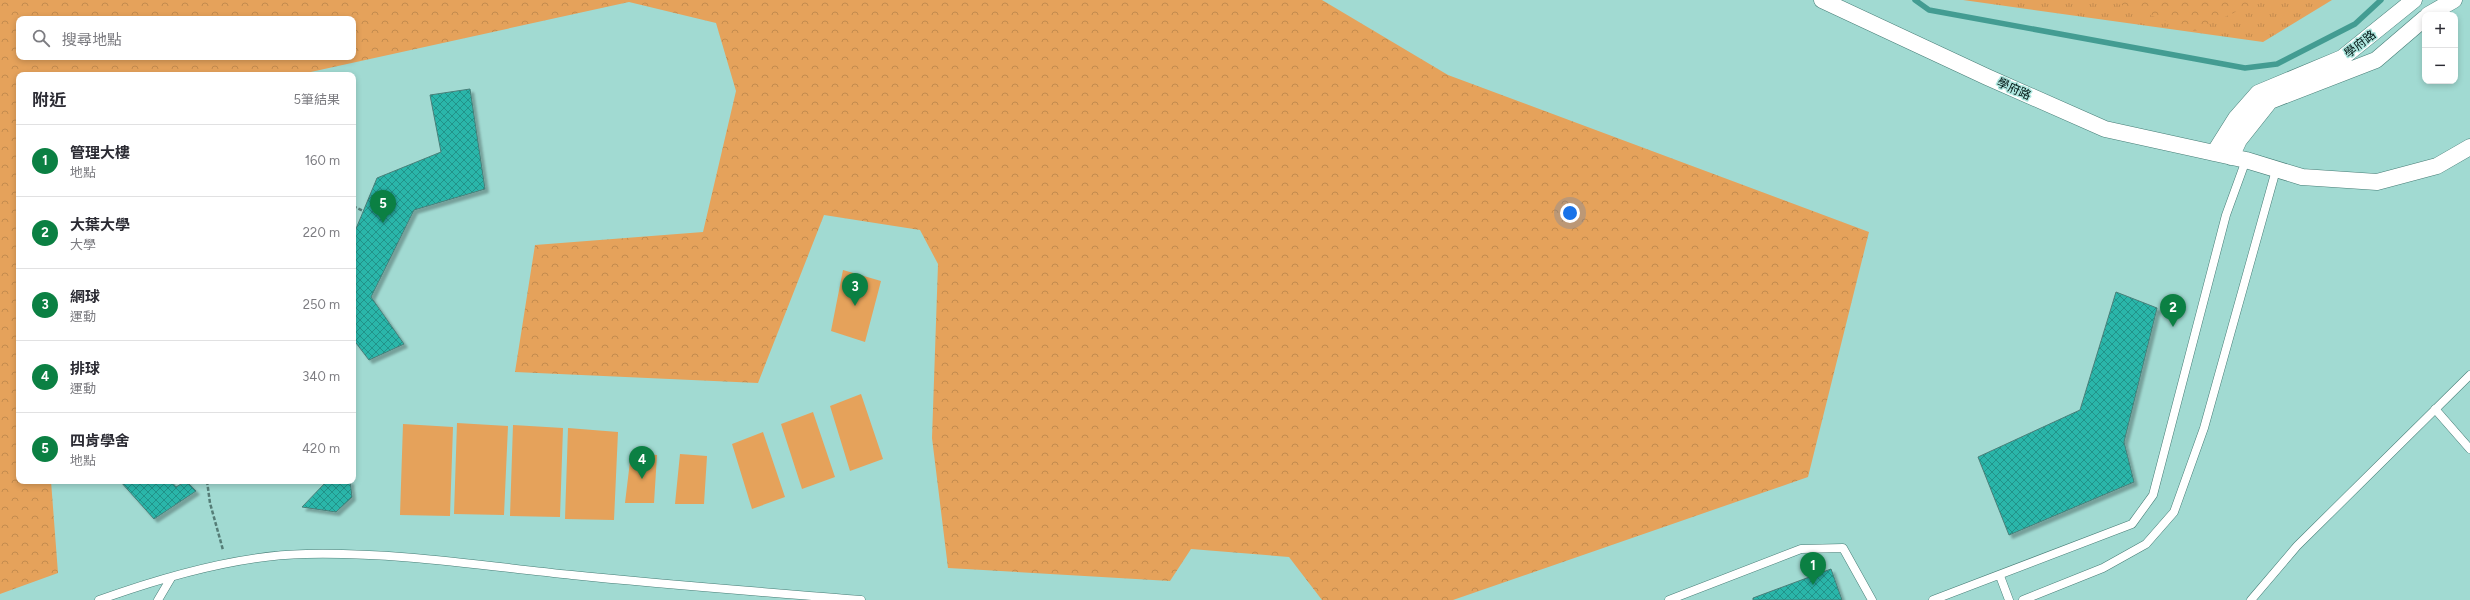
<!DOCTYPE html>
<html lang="zh-TW">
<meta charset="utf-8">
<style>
body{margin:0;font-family:Figtree,"Noto Sans TC",sans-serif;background:#f7f7f7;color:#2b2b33}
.controls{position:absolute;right:12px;top:12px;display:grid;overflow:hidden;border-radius:8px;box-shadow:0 2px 6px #0003}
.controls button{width:36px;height:36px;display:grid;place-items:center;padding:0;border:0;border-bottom:1px solid #e1e1e2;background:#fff;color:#2b2b33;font:20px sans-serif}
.you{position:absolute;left:1570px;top:213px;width:14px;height:14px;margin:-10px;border:3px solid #fff;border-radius:50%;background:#1a73e8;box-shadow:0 0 0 6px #1a73e833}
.badge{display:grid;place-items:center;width:26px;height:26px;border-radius:50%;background:#0b8043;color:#fff;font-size:13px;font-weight:700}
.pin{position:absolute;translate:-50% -33px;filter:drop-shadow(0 1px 2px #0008)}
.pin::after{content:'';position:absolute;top:21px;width:14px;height:12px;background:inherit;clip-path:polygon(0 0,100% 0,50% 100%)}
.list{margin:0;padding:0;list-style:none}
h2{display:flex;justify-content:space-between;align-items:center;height:52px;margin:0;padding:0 16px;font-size:17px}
h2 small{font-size:13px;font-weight:400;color:#7c7c81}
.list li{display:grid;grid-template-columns:26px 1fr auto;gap:12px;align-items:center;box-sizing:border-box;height:72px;padding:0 16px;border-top:1px solid #e1e1e2}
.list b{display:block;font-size:15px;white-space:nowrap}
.list p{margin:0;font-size:13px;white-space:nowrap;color:#7c7c81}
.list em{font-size:13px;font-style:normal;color:#7c7c81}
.icon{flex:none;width:22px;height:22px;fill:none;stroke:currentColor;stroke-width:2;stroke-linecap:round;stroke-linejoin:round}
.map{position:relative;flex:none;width:2470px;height:600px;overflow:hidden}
.search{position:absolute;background:#fff;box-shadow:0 2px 6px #0003;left:16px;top:16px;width:340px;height:44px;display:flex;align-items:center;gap:10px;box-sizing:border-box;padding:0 14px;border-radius:8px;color:#7c7c81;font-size:15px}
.panel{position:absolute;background:#fff;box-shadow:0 2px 6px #0003;left:16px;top:72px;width:340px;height:412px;border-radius:8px}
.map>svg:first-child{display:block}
</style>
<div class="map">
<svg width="2470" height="600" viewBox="0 0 2470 600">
<defs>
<pattern id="grass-tufts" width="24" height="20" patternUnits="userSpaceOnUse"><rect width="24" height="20" fill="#e5a25b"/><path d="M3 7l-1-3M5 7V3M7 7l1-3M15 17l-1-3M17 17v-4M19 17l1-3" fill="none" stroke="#c38b4e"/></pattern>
<pattern id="forest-crowns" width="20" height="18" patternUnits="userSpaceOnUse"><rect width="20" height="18" fill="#e5a25b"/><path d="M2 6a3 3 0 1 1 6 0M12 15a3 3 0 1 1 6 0" fill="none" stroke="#c38b4e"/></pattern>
<pattern id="building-cross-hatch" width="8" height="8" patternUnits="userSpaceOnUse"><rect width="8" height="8" fill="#2bb6aa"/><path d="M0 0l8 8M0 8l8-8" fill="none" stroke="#229389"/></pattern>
<filter id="shadow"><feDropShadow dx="3.5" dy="3.5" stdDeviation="1" flood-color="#0004"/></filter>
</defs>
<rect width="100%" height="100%" fill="#a1dad2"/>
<path fill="url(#grass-tufts)" d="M 1963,0 L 2332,0 L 2263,42 Z"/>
<path fill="url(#forest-crowns)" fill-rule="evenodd" d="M 0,0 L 1322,0 L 1448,75 L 1869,232 L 1808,477 L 1453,600 L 1322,600 L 1289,557 L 1191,549 L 1170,581 L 948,568 L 932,438 L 938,264 L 920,230 L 824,215 L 758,383 L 515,372 L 535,245 L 703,232 L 736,91 L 716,23 L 629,2 L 297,75 L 19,75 L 19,481 L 51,481 L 58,573 L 0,594 ZM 19,19 L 353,19 L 353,57 L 19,57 Z
M 2107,0 L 2261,0 L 2195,31 Z"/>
<path fill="#e5a25b" d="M 843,270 L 881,281 L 865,342 L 831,331 Z
M 861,394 L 883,459 L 850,471 L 830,406 Z
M 813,412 L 835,477 L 802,489 L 781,424 Z
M 457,423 L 508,426 L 504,515 L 454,514 Z
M 403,424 L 453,427 L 450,516 L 400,515 Z
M 513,425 L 563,428 L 560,517 L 510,516 Z
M 568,428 L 618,432 L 614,520 L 565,519 Z
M 763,432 L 785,497 L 752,509 L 732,444 Z
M 631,453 L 657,455 L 654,503 L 625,503 Z
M 680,454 L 707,456 L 704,504 L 675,504 Z"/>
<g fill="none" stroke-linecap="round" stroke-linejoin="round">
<path stroke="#439c92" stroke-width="5.5" d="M 1915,0 L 1929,10 L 2245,68 L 2277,64 L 2355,24 L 2381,0"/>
</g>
<path fill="url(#building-cross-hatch)" stroke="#497f79" filter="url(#shadow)" d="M 470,89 L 485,189 L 414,210 L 371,297 L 404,344 L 369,360 L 353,339 L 353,236 L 377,178 L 441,152 L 430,95 Z
M 2116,292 L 2157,308 L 2124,442 L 2134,482 L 2009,535 L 1978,457 L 2080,410 Z
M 120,481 L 171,481 L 176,487 L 186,481 L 196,491 L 154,519 Z
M 327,481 L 350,481 L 352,497 L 336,512 L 302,507 Z
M 1831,569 L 1842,600 L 1753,600 L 1753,598 Z"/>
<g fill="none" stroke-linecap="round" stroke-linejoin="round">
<g stroke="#467d76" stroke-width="9">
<path id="lane" d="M 2435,409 L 2470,449
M 2000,576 L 2009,600
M 99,600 C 163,577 239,555 306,554 C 395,552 484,566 572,575 C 668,585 765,592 861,600
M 158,600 L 171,578
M 1669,600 L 1801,549 L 1843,548 L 1872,600
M 1933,600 L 2132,524 L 2153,495 L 2226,215 L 2246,160
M 2023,600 L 2103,568 L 2146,544 L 2174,512 L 2204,428 L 2276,170
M 2251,600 L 2297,546 L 2470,375"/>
</g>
<g stroke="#467d76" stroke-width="17">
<path id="street" d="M 1822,0 L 1987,77 L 2105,129 L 2246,160 L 2302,177 L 2377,182 L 2437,166 L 2470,147
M 2428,15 L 2454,0
M 2214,153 L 2236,118 L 2258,93 L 2342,58 L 2414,0
M 2231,157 L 2239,140 L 2270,101 L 2376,60 L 2425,18"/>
</g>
<path stroke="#557d77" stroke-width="2.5" stroke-dasharray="4 2" stroke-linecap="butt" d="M 353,206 L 363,211
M 207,481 L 210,503 L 223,550"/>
<use href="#lane" stroke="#fff" stroke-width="8"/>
<use href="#street" stroke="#fff" stroke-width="16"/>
</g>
<g text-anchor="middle" stroke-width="3" stroke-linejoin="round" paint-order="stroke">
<g font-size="12" fill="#011513" stroke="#aee7df">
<text transform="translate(2360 44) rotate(-38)" y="4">學府路</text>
<text transform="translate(2014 89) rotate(24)" y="4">學府路</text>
</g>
</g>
</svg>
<div class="controls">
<button>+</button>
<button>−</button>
</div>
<div class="you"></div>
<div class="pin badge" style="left:1813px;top:585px">1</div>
<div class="pin badge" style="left:2173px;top:327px">2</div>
<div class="pin badge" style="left:855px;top:306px">3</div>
<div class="pin badge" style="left:642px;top:479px">4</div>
<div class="pin badge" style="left:383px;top:223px">5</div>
<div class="search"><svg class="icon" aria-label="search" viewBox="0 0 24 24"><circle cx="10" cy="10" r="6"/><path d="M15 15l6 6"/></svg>搜尋地點</div>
<section class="panel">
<h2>附近<small>5筆結果</small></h2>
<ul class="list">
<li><span class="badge">1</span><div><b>管理大樓</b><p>地點</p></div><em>160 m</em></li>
<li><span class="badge">2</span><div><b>大葉大學</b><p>大學</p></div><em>220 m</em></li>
<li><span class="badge">3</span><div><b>網球</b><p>運動</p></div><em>250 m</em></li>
<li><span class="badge">4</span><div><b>排球</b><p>運動</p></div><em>340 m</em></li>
<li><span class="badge">5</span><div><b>四肯學舍</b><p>地點</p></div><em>420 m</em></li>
</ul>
</section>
</div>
